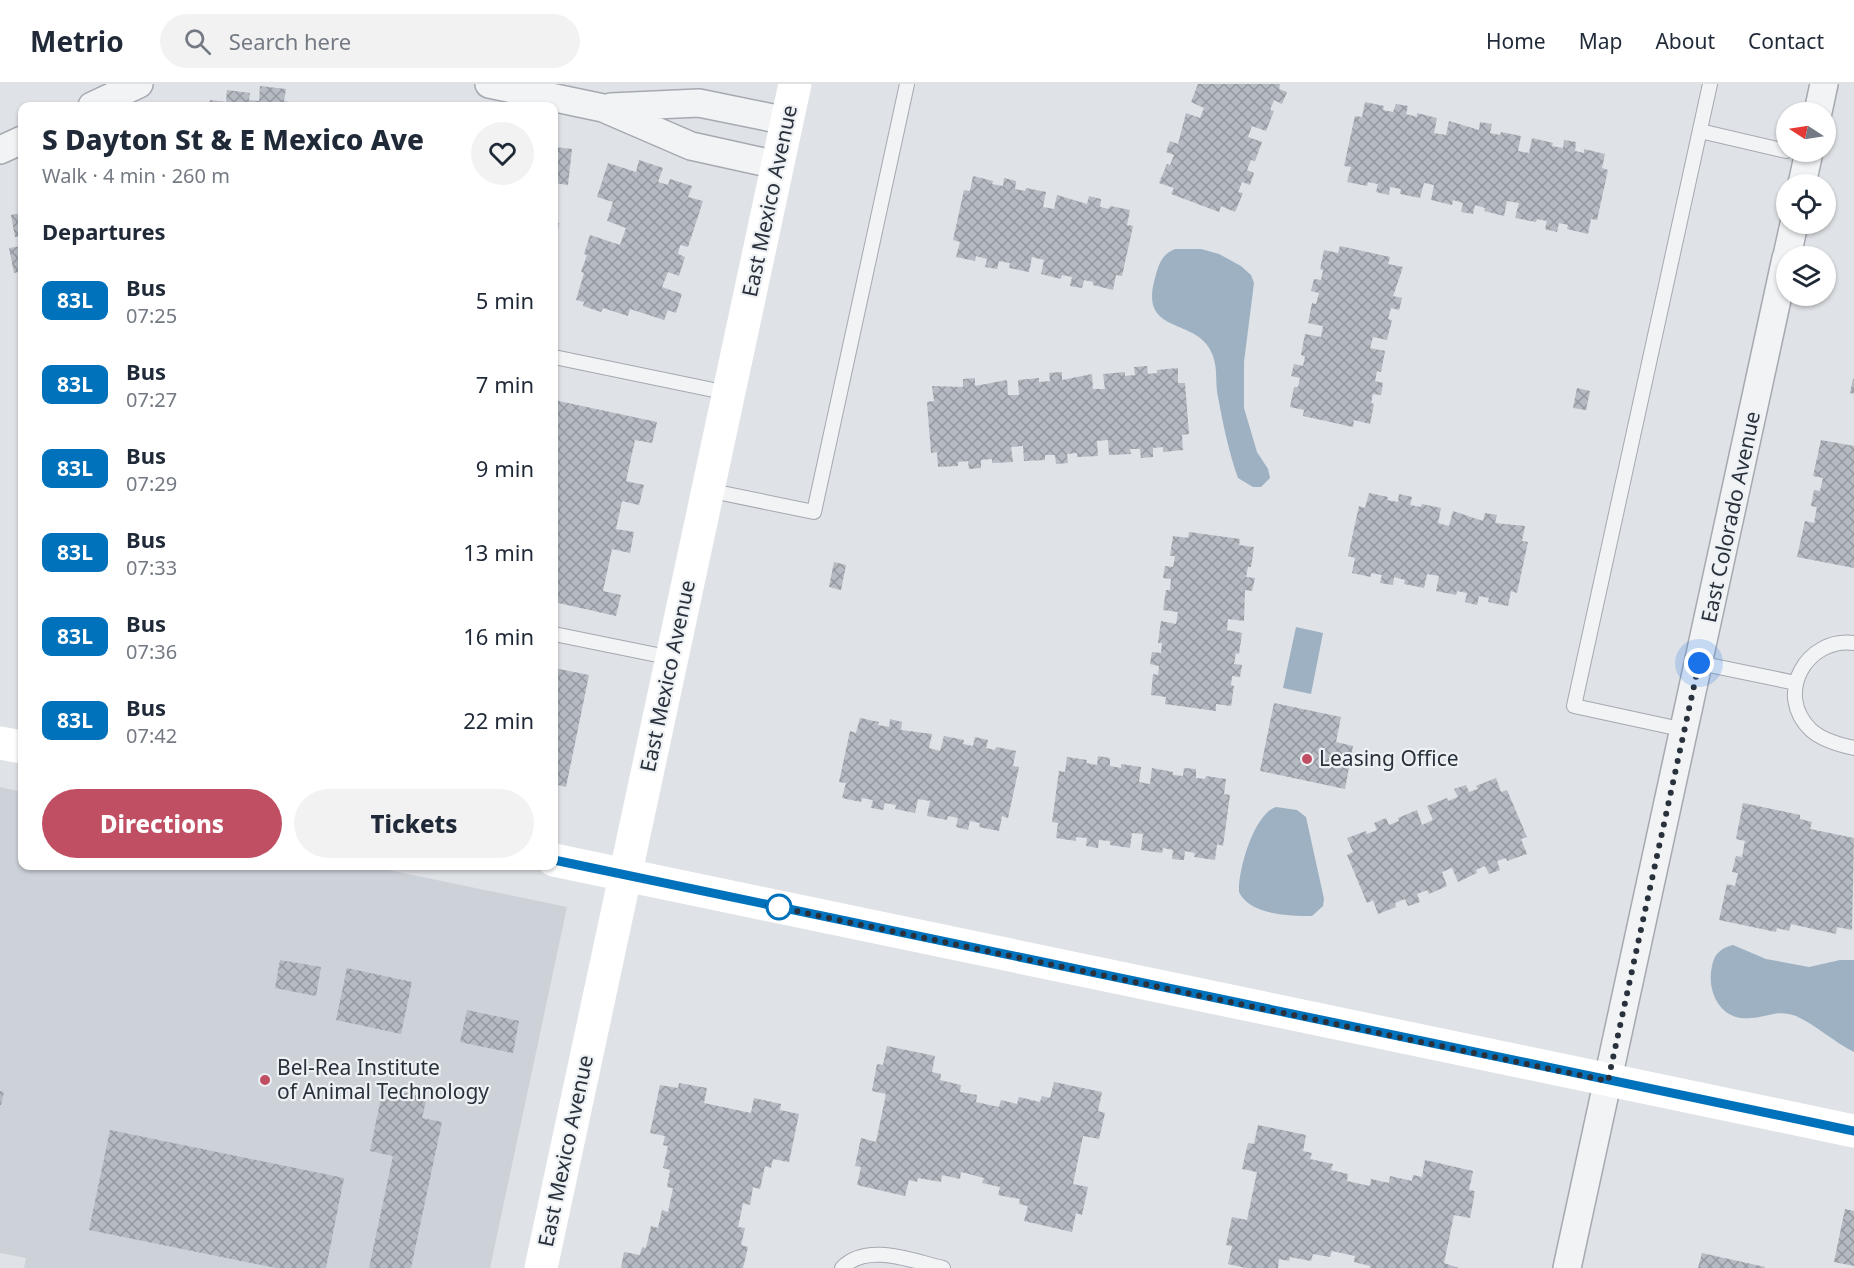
<!DOCTYPE html>
<html lang="en">
<head>
<meta charset="utf-8">
<style>
	body { margin:0; font-family:"Noto Sans",sans-serif; background:#f2f2f3; color:#1f2937; height:100vh; display:flex; flex-direction:column; font-size:22px; white-space:nowrap }
	* { box-sizing:border-box; margin:0 }
	p { font-size:20px; color:#747a83 }
	.icon { flex:none; width:33px; height:33px; fill:none; stroke:currentColor; stroke-width:2; stroke-linecap:round; stroke-linejoin:round }
	.map { position:relative; flex:1; overflow:hidden }
	.panel { position:absolute; left:18px; top:18px; width:540px; height:768px; display:flex; flex-direction:column; background:#fff; border-radius:12px; box-shadow:0 2px 4px #0004 }
	.panel>* { flex:none }
	.badge { padding:0 12px; border-radius:9px; font-size:21px; line-height:39px }
	.needle { width:39px; rotate:282deg }
	.tools { position:absolute; left:1776px; top:18px; display:grid; gap:12px }
	.tools a { display:grid; place-items:center; width:60px; height:60px; border-radius:50%; background:#fff; box-shadow:0 2px 4px #0004; font-size:30px }
	.you { position:absolute; width:30px; height:30px; margin:-15px; border:4px solid #fff; border-radius:50%; background:#1a73e8; box-shadow:0 0 0 9px #1a73e833 }
	.map>.badge { position:absolute; translate:-50% -50%; box-shadow:0 0 0 3px #fff }
	h2 { padding:0 24px; font-size:22px; line-height:54px }
	.round { display:grid; place-items:center; flex:none; width:63px; height:63px; border-radius:32px; background:#f2f2f3 }
	.head { display:flex; align-items:center; justify-content:space-between; height:102px; padding:0 24px }
	h1 { font-size:28px; font-weight:800; line-height:45px }
	.button { display:flex; gap:12px; margin-top:auto; padding:12px 24px }
	.button a { flex:1; height:69px; border-radius:36px; background:#c04f64; color:#fff; font-size:24px; font-weight:800; line-height:69px; text-align:center }
	.button a+a { background:#f2f2f3; color:#1f2937 }
	ul { padding:0; list-style:none }
	li { display:flex; align-items:center; gap:18px; height:84px; padding:0 24px }
	li div { flex:1 }
	li b { display:block; font-size:22px }
	li em { font-style:normal }
	li .badge { min-width:66px; font-weight:700; text-align:center }
	header { display:flex; align-items:center; gap:36px; box-sizing:border-box; height:84px; padding:0 30px; background:#fff; border-bottom:2px solid #e0e1e3 }
	header strong { font-size:28px }
	nav { display:flex; gap:33px; margin-inline-start:auto; font-size:21px }
	.search { width:420px; height:54px; background:#f2f2f3; display:flex; align-items:center; gap:15px; box-sizing:border-box; padding:0 21px; border-radius:33px; color:#747a83; font-size:22px }
	.map>svg:first-child { display:block }
	.built { fill:#cdd1d8 }
	.water { fill:#9db1c3 }
	.building { fill:url(#building-cross-hatch) }
	.lines { fill:none; stroke-linecap:round; stroke-linejoin:round }
	.lane-casing { stroke:#a5a9b0; stroke-width:16 }
	.street-casing { stroke:#a5a9b0; stroke-width:30 }
	.lane { stroke:#f1f3f5; stroke-width:14 }
	.street { stroke:#f1f3f5; stroke-width:27 }
	.secondary { stroke:#fff; stroke-width:33 }
	.line-casing { stroke:#fff; stroke-width:14 }
	.line { stroke:#0072bc; stroke-width:9 }
	.walk { stroke:#29313c; stroke-width:6; stroke-dasharray:0 10.8 }
	.poi-dot { fill:#c04f64; stroke:#eef1f4; stroke-width:2 }
	.stop-dot { fill:#fff; stroke:#0072bc; stroke-width:3 }
	.labels { text-anchor:middle; stroke-width:4.5; stroke-linejoin:round; paint-order:stroke }
	.street-label { font-size:21px; fill:#29313c; stroke:#eef1f4 }
	.poi-label { font-size:21px; fill:#29313c; stroke:#eef1f4; text-anchor:start }
</style>
</head>
<body>
<header>
<strong>Metrio</strong>
<div class="search"><svg class="icon" aria-label="search" viewBox="0 0 24 24"><circle cx="10" cy="10" r="6"/><path d="M15 15l6 6"/></svg>Search here</div>
<nav><a>Home</a><a>Map</a><a>About</a><a>Contact</a></nav>
</header>
<div class="map">
<svg width="1854" height="1184" viewBox="0 0 1854 1184">
	<defs>
		<pattern id="building-cross-hatch" width="8" height="8" patternUnits="userSpaceOnUse" patternTransform="scale(1.5)"><rect width="8" height="8" fill="#b6bbc3"/><path d="M0 0l8 8M0 8l8-8" fill="none" stroke="#9499a0"/></pattern>
	</defs>
	<rect width="100%" height="100%" fill="#dfe2e6"/>
	<path class="built" d="M 0,703 L 22,708 L 22,782 L 369,782 L 567,823 L 490,1184 L 24,1184 L 26,1174 L 0,1169 Z"/>
	<path class="water" d="M 1175,165 L 1201,165 L 1219,170 L 1241,182 L 1251,191 L 1254,199 L 1244,278 L 1244,324 L 1257,368 L 1268,385 L 1270,394 L 1261,403 L 1253,403 L 1238,394 C 1229,369 1223,340 1218,313 C 1215,300 1218,286 1213,272 C 1199,231 1138,254 1155,194 C 1159,180 1161,171 1175,165 Z
		M 1296,543 L 1323,549 L 1311,610 L 1283,604 Z
		M 1276,723 L 1297,726 L 1306,733 L 1324,815 L 1323,822 L 1312,832 C 1289,832 1250,831 1239,808 C 1238,786 1254,730 1276,723 Z
		M 1733,861 L 1766,875 L 1809,883 L 1840,876 L 1854,876 L 1854,968 C 1834,958 1816,941 1796,932 C 1778,925 1769,933 1751,934 C 1721,938 1706,908 1712,882 C 1714,870 1721,864 1733,861 Z"/>
	<path class="building" d="M 1198,0 L 1280,0 L 1279,5 L 1287,8 L 1282,20 L 1274,16 L 1270,26 L 1274,27 L 1266,47 L 1252,42 L 1248,53 L 1262,58 L 1255,77 L 1251,76 L 1247,86 L 1254,89 L 1250,101 L 1242,98 L 1238,108 L 1243,109 L 1235,128 L 1221,122 L 1219,128 L 1171,110 L 1174,104 L 1159,99 L 1167,80 L 1170,81 L 1174,71 L 1166,68 L 1170,57 L 1178,60 L 1186,29 L 1200,34 L 1204,24 L 1191,18 Z
		M 260,2 L 286,5 L 284,17 L 315,22 L 209,22 L 210,16 L 226,18 L 227,6 L 250,9 L 249,16 L 259,17 Z
		M 1365,18 L 1384,22 L 1383,26 L 1393,28 L 1396,20 L 1408,22 L 1406,30 L 1417,33 L 1417,29 L 1437,34 L 1434,49 L 1446,51 L 1449,37 L 1479,46 L 1480,38 L 1492,40 L 1490,49 L 1500,51 L 1501,48 L 1521,52 L 1518,67 L 1529,69 L 1532,54 L 1553,59 L 1552,62 L 1563,64 L 1564,56 L 1576,58 L 1575,67 L 1584,69 L 1584,65 L 1605,70 L 1602,84 L 1608,86 L 1597,136 L 1591,135 L 1588,150 L 1567,145 L 1568,141 L 1559,139 L 1557,148 L 1545,145 L 1547,137 L 1537,135 L 1536,138 L 1515,134 L 1519,119 L 1507,117 L 1504,132 L 1484,127 L 1485,124 L 1475,121 L 1473,130 L 1461,128 L 1463,119 L 1453,116 L 1452,121 L 1431,116 L 1434,101 L 1424,99 L 1420,114 L 1400,110 L 1401,105 L 1390,103 L 1389,111 L 1376,108 L 1378,100 L 1368,98 L 1367,102 L 1347,98 L 1351,83 L 1344,82 L 1355,32 L 1362,33 Z
		M 554,63 L 572,65 L 568,101 L 554,99 Z
		M 639,76 L 663,84 L 658,98 L 668,101 L 670,95 L 692,102 L 688,113 L 703,117 L 688,163 L 680,161 L 678,170 L 685,173 L 679,192 L 668,188 L 662,203 L 682,210 L 676,229 L 668,226 L 664,236 L 630,225 L 628,232 L 603,224 L 601,228 L 583,222 L 584,218 L 576,216 L 584,189 L 581,188 L 587,171 L 584,170 L 590,151 L 620,161 L 626,144 L 607,137 L 613,118 L 597,113 L 608,79 L 636,88 Z
		M 973,92 L 993,97 L 992,100 L 1003,102 L 1004,94 L 1016,97 L 1015,105 L 1025,107 L 1026,104 L 1046,108 L 1043,123 L 1054,125 L 1057,111 L 1087,120 L 1089,112 L 1101,115 L 1100,123 L 1109,125 L 1110,122 L 1130,126 L 1127,141 L 1133,142 L 1122,192 L 1116,191 L 1113,206 L 1093,201 L 1093,198 L 1084,196 L 1082,204 L 1070,202 L 1072,193 L 1062,191 L 1061,195 L 1041,190 L 1044,176 L 1032,173 L 1029,188 L 1009,184 L 1010,179 L 999,177 L 997,185 L 985,183 L 987,175 L 976,172 L 975,177 L 956,173 L 960,158 L 953,156 L 964,106 L 970,107 Z
		M 22,129 L 22,152 L 15,153 L 11,131 Z
		M 554,138 L 559,139 L 556,158 L 554,158 Z
		M 22,162 L 22,187 L 14,189 L 9,164 Z
		M 1340,162 L 1390,173 L 1388,180 L 1403,183 L 1393,212 L 1402,214 L 1399,226 L 1391,224 L 1388,235 L 1392,236 L 1387,256 L 1373,253 L 1370,264 L 1385,267 L 1381,288 L 1377,287 L 1375,297 L 1383,299 L 1381,311 L 1373,310 L 1371,319 L 1374,320 L 1370,340 L 1354,336 L 1353,343 L 1303,332 L 1304,326 L 1290,323 L 1294,303 L 1298,303 L 1300,294 L 1291,292 L 1294,280 L 1303,282 L 1305,272 L 1301,271 L 1305,250 L 1321,253 L 1323,242 L 1308,239 L 1312,219 L 1316,220 L 1319,209 L 1311,207 L 1314,195 L 1321,196 L 1323,186 L 1320,185 L 1324,166 L 1338,169 Z
		M 1147,282 L 1148,290 L 1157,289 L 1157,286 L 1178,284 L 1178,299 L 1185,299 L 1189,350 L 1182,351 L 1183,366 L 1163,368 L 1163,363 L 1153,364 L 1153,373 L 1141,374 L 1140,365 L 1130,365 L 1131,370 L 1109,371 L 1108,356 L 1097,357 L 1098,372 L 1077,373 L 1077,369 L 1067,370 L 1068,379 L 1056,380 L 1055,371 L 1045,371 L 1045,376 L 1024,377 L 1023,362 L 1011,363 L 1013,378 L 992,379 L 992,375 L 981,376 L 981,384 L 969,385 L 968,377 L 958,378 L 958,382 L 938,383 L 937,368 L 931,369 L 927,318 L 934,317 L 932,302 L 963,303 L 963,295 L 975,294 L 975,302 L 1007,296 L 1008,311 L 1019,311 L 1018,296 L 1039,294 L 1039,298 L 1050,297 L 1049,289 L 1062,288 L 1062,296 L 1092,290 L 1093,305 L 1105,305 L 1103,290 L 1125,288 L 1125,292 L 1135,291 L 1134,283 Z
		M 1853,295 L 1854,295 L 1854,310 L 1850,309 Z
		M 1577,304 L 1590,307 L 1586,326 L 1573,324 Z
		M 554,316 L 657,338 L 652,359 L 635,356 L 626,397 L 644,401 L 639,421 L 622,417 L 616,445 L 634,448 L 630,469 L 612,465 L 603,507 L 621,511 L 616,532 L 554,518 Z
		M 1821,356 L 1854,362 L 1854,484 L 1797,473 L 1805,437 L 1814,439 L 1817,423 L 1811,422 L 1814,406 L 1820,407 L 1823,394 L 1813,392 Z
		M 1369,409 L 1388,413 L 1387,416 L 1398,418 L 1399,410 L 1412,413 L 1410,421 L 1421,423 L 1422,420 L 1441,424 L 1438,439 L 1449,442 L 1453,427 L 1483,437 L 1485,429 L 1497,431 L 1495,439 L 1525,442 L 1522,457 L 1528,458 L 1517,509 L 1511,507 L 1508,522 L 1488,518 L 1489,514 L 1479,512 L 1477,521 L 1465,518 L 1467,509 L 1457,507 L 1456,511 L 1436,507 L 1439,492 L 1427,490 L 1424,504 L 1404,500 L 1405,496 L 1394,493 L 1393,501 L 1380,499 L 1382,491 L 1371,489 L 1371,493 L 1352,489 L 1355,474 L 1348,472 L 1359,422 L 1365,424 Z
		M 1189,448 L 1240,455 L 1239,461 L 1254,463 L 1251,483 L 1248,483 L 1246,493 L 1255,494 L 1252,507 L 1245,506 L 1244,537 L 1228,535 L 1227,546 L 1242,549 L 1239,570 L 1236,569 L 1234,580 L 1242,581 L 1240,593 L 1232,592 L 1231,601 L 1234,602 L 1231,622 L 1216,620 L 1216,627 L 1165,620 L 1166,613 L 1151,611 L 1153,590 L 1158,591 L 1159,582 L 1150,580 L 1152,568 L 1161,569 L 1162,559 L 1158,559 L 1161,537 L 1176,540 L 1178,528 L 1163,526 L 1166,506 L 1170,506 L 1171,495 L 1163,494 L 1165,482 L 1173,483 L 1175,472 L 1170,472 L 1173,452 L 1188,454 Z
		M 834,478 L 846,481 L 841,506 L 829,503 Z
		M 554,584 L 589,591 L 566,703 L 554,700 Z
		M 1274,619 L 1341,633 L 1336,658 L 1353,662 L 1345,705 L 1260,687 Z
		M 860,634 L 879,638 L 878,641 L 889,643 L 890,635 L 902,638 L 901,646 L 932,650 L 929,664 L 940,667 L 944,652 L 964,656 L 963,660 L 973,662 L 975,653 L 988,656 L 986,664 L 995,666 L 996,663 L 1016,667 L 1013,682 L 1019,683 L 1008,734 L 1002,732 L 999,747 L 979,743 L 980,739 L 970,737 L 968,746 L 956,743 L 958,734 L 948,732 L 947,736 L 927,732 L 930,717 L 918,715 L 915,729 L 895,725 L 896,721 L 885,719 L 883,726 L 871,724 L 873,716 L 862,714 L 861,718 L 842,714 L 846,699 L 839,698 L 850,647 L 856,649 Z
		M 1098,672 L 1110,674 L 1110,682 L 1121,684 L 1121,680 L 1141,683 L 1139,698 L 1150,700 L 1152,684 L 1173,688 L 1173,691 L 1183,692 L 1184,684 L 1196,685 L 1196,694 L 1205,695 L 1206,692 L 1226,695 L 1224,710 L 1230,711 L 1223,762 L 1217,760 L 1215,776 L 1194,773 L 1195,769 L 1185,767 L 1184,776 L 1172,775 L 1173,766 L 1163,764 L 1162,769 L 1141,766 L 1143,750 L 1132,749 L 1130,764 L 1110,761 L 1110,757 L 1099,756 L 1098,764 L 1086,762 L 1087,754 L 1076,753 L 1076,757 L 1056,754 L 1058,739 L 1052,738 L 1059,687 L 1065,688 L 1067,673 L 1087,676 L 1086,679 L 1097,681 Z
		M 1496,694 L 1501,708 L 1507,706 L 1527,753 L 1521,755 L 1527,770 L 1507,777 L 1506,774 L 1497,777 L 1500,786 L 1489,790 L 1485,782 L 1476,786 L 1477,789 L 1458,798 L 1452,784 L 1442,788 L 1447,802 L 1429,810 L 1427,806 L 1417,810 L 1420,818 L 1408,822 L 1405,815 L 1395,819 L 1396,823 L 1378,830 L 1373,816 L 1367,819 L 1347,771 L 1353,768 L 1347,754 L 1366,747 L 1367,750 L 1377,746 L 1374,739 L 1386,734 L 1389,741 L 1399,737 L 1398,734 L 1417,726 L 1422,741 L 1433,736 L 1427,722 L 1447,714 L 1448,717 L 1458,713 L 1454,705 L 1466,701 L 1469,708 L 1478,705 L 1476,702 Z
		M 1743,719 L 1800,731 L 1800,735 L 1812,738 L 1810,745 L 1854,754 L 1852,846 L 1837,843 L 1836,850 L 1791,840 L 1789,847 L 1777,844 L 1776,848 L 1719,836 L 1727,800 L 1735,802 L 1738,789 L 1732,788 L 1736,772 L 1742,773 L 1745,757 L 1736,755 Z
		M 280,876 L 321,883 L 316,912 L 275,904 Z
		M 347,884 L 412,898 L 401,950 L 336,936 Z
		M 467,926 L 519,937 L 513,969 L 460,958 Z
		M 887,962 L 935,972 L 932,988 L 941,990 L 940,996 L 961,1001 L 960,1008 L 977,1011 L 976,1018 L 999,1023 L 1001,1016 L 1017,1020 L 1019,1013 L 1040,1018 L 1042,1012 L 1050,1014 L 1054,998 L 1102,1008 L 1098,1027 L 1105,1029 L 1099,1055 L 1083,1052 L 1073,1100 L 1088,1103 L 1082,1131 L 1076,1129 L 1072,1148 L 1024,1137 L 1028,1122 L 1019,1120 L 1020,1115 L 998,1111 L 1000,1103 L 982,1099 L 984,1094 L 961,1088 L 960,1095 L 942,1091 L 941,1098 L 918,1094 L 917,1098 L 909,1096 L 905,1112 L 857,1101 L 861,1083 L 855,1082 L 861,1054 L 876,1058 L 886,1010 L 872,1007 L 877,980 L 883,981 Z
		M 679,999 L 707,1004 L 704,1019 L 751,1029 L 754,1014 L 781,1020 L 780,1026 L 799,1030 L 789,1078 L 773,1075 L 771,1084 L 765,1082 L 760,1105 L 753,1103 L 750,1121 L 743,1119 L 738,1143 L 745,1144 L 741,1161 L 748,1163 L 743,1184 L 621,1184 L 624,1168 L 640,1171 L 642,1163 L 646,1164 L 651,1142 L 658,1144 L 662,1126 L 668,1128 L 673,1104 L 667,1103 L 670,1086 L 663,1084 L 668,1062 L 663,1061 L 665,1052 L 650,1049 L 660,1001 L 678,1004 Z
		M 383,1004 L 427,1013 L 422,1034 L 442,1038 L 411,1184 L 369,1184 L 393,1072 L 370,1067 Z
		M 0,1007 L 4,1008 L 1,1021 L 0,1021 Z
		M 1258,1041 L 1306,1051 L 1303,1067 L 1312,1069 L 1310,1075 L 1333,1080 L 1331,1086 L 1348,1090 L 1347,1097 L 1370,1102 L 1371,1095 L 1389,1099 L 1390,1092 L 1412,1097 L 1413,1091 L 1422,1093 L 1425,1076 L 1473,1087 L 1469,1106 L 1475,1107 L 1470,1134 L 1454,1131 L 1444,1179 L 1459,1184 L 1370,1184 L 1370,1182 L 1354,1178 L 1355,1172 L 1332,1167 L 1330,1173 L 1313,1170 L 1311,1177 L 1290,1173 L 1289,1177 L 1279,1175 L 1278,1184 L 1246,1184 L 1228,1180 L 1232,1162 L 1226,1161 L 1232,1133 L 1247,1136 L 1257,1088 L 1242,1085 L 1248,1059 L 1254,1060 Z
		M 110,1046 L 344,1094 L 326,1184 L 276,1184 L 89,1146 Z
		M 1845,1125 L 1854,1127 L 1854,1182 L 1834,1178 Z
		M 1702,1169 L 1765,1183 L 1765,1184 L 1698,1184 Z"/>
	<g class="lines">
		<defs>
			<path id="lane" d="M 1700,47 L 1786,67
				M 554,273 L 728,309
				M 707,406 L 814,428 L 907,0
				M 554,550 L 672,574
				M 1854,559 C 1806,553 1774,611 1811,646 C 1822,656 1840,661 1854,664
				M 1699,579 L 1796,599
				M 1685,646 L 1574,622 L 1710,0
				M 842,1184 C 867,1158 912,1177 943,1184"/>
			<path id="street" d="M 489,0 L 603,24 L 691,62 L 777,81
				M 92,22 L 139,0
				M 611,23 L 699,19 L 787,37
				M 1818,28 L 1824,0
				M 0,66 L 22,56
				M 1802,100 L 1809,68
				M 1787,172 L 1794,140
				M 1567,1184 L 1786,174"/>
		</defs>
		<use href="#lane" class="lane-casing"/>
		<use href="#street" class="street-casing"/>
		<use href="#lane" class="lane"/>
		<use href="#street" class="street"/>
		<path class="secondary" d="M 0,659 L 22,663
			M 554,776 L 1854,1047
			M 541,1184 L 795,0"/>
	</g>
	<g class="lines">
		<defs>
			<path id="line" d="M 554,776 L 1854,1047"/>
		</defs>
		<use href="#line" class="line-casing"/>
		<use href="#line" class="line"/>
		<path class="walk" d="M 779,823 L 767,821 L 1608,997 L 1699,579"/>
	</g>
	<g class="poi-dot">
		<circle cx="1307" cy="675" r="6"/>
		<circle cx="265" cy="996" r="6"/>
	</g>
	<circle class="stop-dot" cx="779" cy="823" r="12"/>
	<g class="labels">
		<g class="street-label">
			<text transform="translate(770 117) rotate(-78)" y="7">East Mexico Avenue</text>
			<text transform="translate(1731 433) rotate(-78)" y="7">East Colorado Avenue</text>
			<text transform="translate(668 592) rotate(-78)" y="7">East Mexico Avenue</text>
			<text transform="translate(566 1067) rotate(-78)" y="7">East Mexico Avenue</text>
		</g>
		<g class="poi-label">
			<text x="1319" y="682">Leasing Office</text>
			<text x="277" y="991">Bel-Rea Institute<tspan x="277" dy="24">of Animal Technology</tspan></text>
		</g>
	</g>
</svg>
<div class="tools">
<a><svg class="needle" viewBox="-14 -14 28 28"><path d="M0-13l5 13h-10z" fill="#e53935"/><path d="M0 13l5-13h-10z" fill="#747a83"/></svg></a>
<a><svg class="icon" aria-label="locate" viewBox="0 0 24 24"><circle cx="12" cy="12" r="6"/><path d="M12 2v4M12 18v4M2 12h4M18 12h4"/></svg></a>
<a><svg class="icon" aria-label="layers" viewBox="0 0 24 24"><path d="M12 4l9 5-9 5-9-5zM3 14l9 5 9-5"/></svg></a>
</div>
<div class="you" style="left:1699px;top:579px"></div>
<section class="panel">
<div class="head"><div><h1>S Dayton St &amp; E Mexico Ave</h1><p>Walk · 4 min · 260 m</p></div><a class="round"><svg class="icon" aria-label="heart" viewBox="0 0 24 24"><path d="M12 20l-8-8c-3-5 5-10 8-4 3-6 11-1 8 4z"/></svg></a></div>
<h2>Departures</h2>
<ul>
<li><span class="badge" style="background:#0072bc;color:#fff">83L</span><div><b>Bus</b><p>07:25</p></div><em>5 min</em></li>
<li><span class="badge" style="background:#0072bc;color:#fff">83L</span><div><b>Bus</b><p>07:27</p></div><em>7 min</em></li>
<li><span class="badge" style="background:#0072bc;color:#fff">83L</span><div><b>Bus</b><p>07:29</p></div><em>9 min</em></li>
<li><span class="badge" style="background:#0072bc;color:#fff">83L</span><div><b>Bus</b><p>07:33</p></div><em>13 min</em></li>
<li><span class="badge" style="background:#0072bc;color:#fff">83L</span><div><b>Bus</b><p>07:36</p></div><em>16 min</em></li>
<li><span class="badge" style="background:#0072bc;color:#fff">83L</span><div><b>Bus</b><p>07:42</p></div><em>22 min</em></li>
</ul>
<div class="button"><a>Directions</a><a>Tickets</a></div>
</section>
</div>
</body>
</html>
